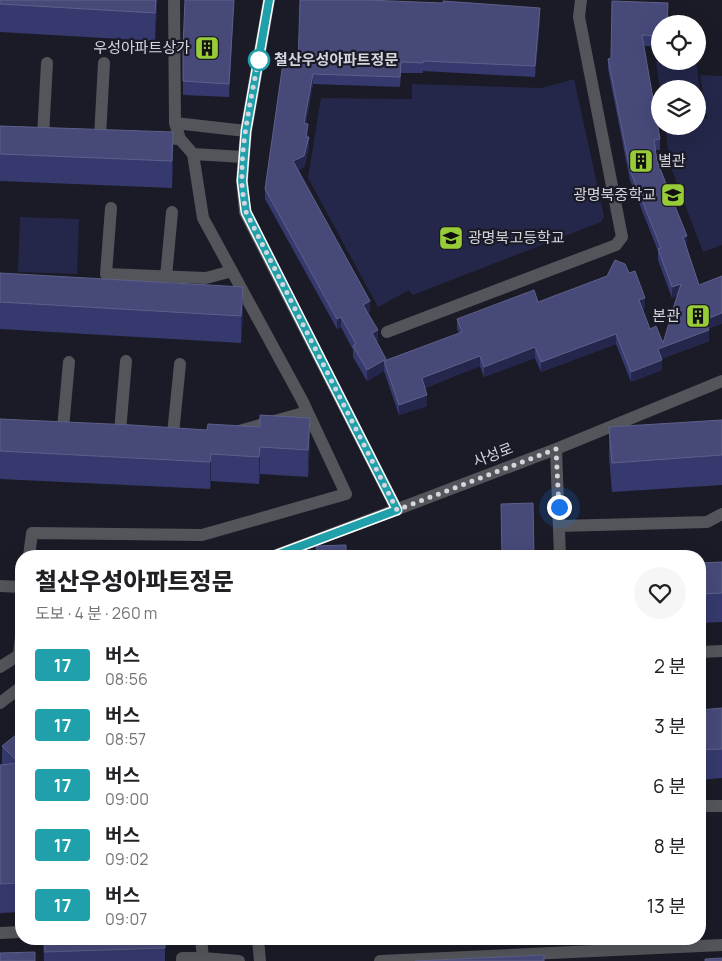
<!DOCTYPE html>
<html lang="ko">
<head>
<meta charset="utf-8">
<style>
	body { margin:0; font-family:Manrope,"Noto Sans KR",sans-serif; background:#f6f6f6; color:#202124; height:100vh; display:flex; flex-direction:column; font-size:19px; white-space:nowrap }
	* { box-sizing:border-box; margin:0 }
	p { font-size:16px; color:#757577 }
	.icon { flex:none; width:28px; height:28px; fill:none; stroke:currentColor; stroke-width:2; stroke-linecap:round; stroke-linejoin:round }
	.map { position:relative; flex:1; overflow:hidden }
	.sheet { position:absolute; left:15px; top:550px; width:691px; height:395px; display:flex; flex-direction:column; background:#fff; border-radius:20px; box-shadow:0 5px 20px #0002 }
	.sheet>* { flex:none }
	.badge { padding:0 10px; border-radius:4px; font-size:18px; line-height:32px }
	.controls { position:absolute; left:651px; top:15px; display:grid; gap:10px }
	.controls a { display:grid; place-items:center; width:55px; height:55px; border-radius:50%; background:#fff; box-shadow:0 5px 20px #0002; font-size:25px }
	.you { position:absolute; width:25px; height:25px; margin:-12px; border:4px solid #fff; border-radius:50%; background:#1a73e8; box-shadow:0 0 0 8px #1a73e833 }
	.map>.badge { position:absolute; translate:-50% -50%; box-shadow:0 0 0 2px #fff }
	.round { display:grid; place-items:center; flex:none; width:52px; height:52px; border-radius:26px; background:#f6f6f6 }
	.head { display:flex; align-items:center; justify-content:space-between; height:85px; padding:0 20px }
	h1 { font-size:24px; font-weight:800; line-height:38px }
	ul { padding:0; list-style:none }
	li { display:flex; align-items:center; gap:15px; height:60px; padding:0 20px }
	li div { flex:1 }
	li b { display:block; font-size:19px }
	li em { font-style:normal }
	li .badge { min-width:55px; font-weight:700; text-align:center }
	.map>svg:first-child { display:block }
	.green { fill:#242749 }
	.lines { fill:none; stroke-linecap:round; stroke-linejoin:round }
	.minor { stroke:#54555a; stroke-width:12 }
	.wall { fill:#36396d }
	.shaded-wall { fill:#24264c }
	.building { fill:#474a79; stroke:#5d6089 }
	.line-casing { stroke:#fff; stroke-width:11 }
	.line { stroke:#20a0aa; stroke-width:8 }
	.walk { stroke:#d4d6dd; stroke-width:5; stroke-dasharray:0 9 }
	.stop-dot { fill:#fff; stroke:#20a0aa; stroke-width:2.5 }
	.labels { text-anchor:middle; stroke-width:4.5; stroke-linejoin:round; paint-order:stroke }
	.poi-label { font-size:15px; fill:#d4d6dd; stroke:#1a1b26; text-anchor:end }
	.stop-label { font-size:15px; font-weight:bold; fill:#d4d6dd; stroke:#1a1b26; text-anchor:start }
	.street-label { font-size:15px; fill:#d4d6dd; stroke:#1a1b26 }
</style>
</head>
<body>
<div class="map">
<svg width="722" height="961" viewBox="0 0 722 961">
	<rect width="100%" height="100%" fill="#1a1b26"/>
	<path class="green" d="M 696,61 L 704,117 L 698,118 L 698,89 L 660,89 L 656,62 Z
		M 700,75 L 722,76 L 722,245 L 703,252 L 670,165 L 665,126 L 698,126 L 698,120 L 707,118 Z
		M 574,79 L 604,216 L 601,222 L 413,295 L 409,290 L 378,307 L 308,178 L 321,98 L 412,99 L 412,84 L 542,88 Z
		M 20,217 L 79,219 L 77,274 L 18,272 Z"/>
	<g class="lines">
		<path class="minor" d="M 174,0 L 175,123
			M 269,0 L 246,131 L 242,181 L 245,212 L 397,510
			M 43,136 L 47,63
			M 100,137 L 104,63
			M 158,138 L 180,139
			M 193,154 L 180,139 L 175,123 L 246,131
			M 111,208 L 106,274 L 206,278 L 232,271
			M 166,277 L 172,212
			M 387,332 L 616,245 L 622,237 L 579,17 L 581,0
			M 63,428 L 69,362
			M 239,431 L 307,412
			M 120,432 L 126,361
			M 173,434 L 180,364
			M 556,449 L 560,556
			M 560,526 L 707,522 L 722,514
			M 29,556 L 32,533 L 202,535 L 346,494 L 302,400 L 203,218 L 193,154 L 243,157
			M 274,556 L 556,449 L 722,381
			M 0,586 L 21,587
			M 700,652 L 722,651
			M 0,667 L 19,655 L 21,635
			M 0,703 L 21,687
			M 700,806 L 722,806
			M 0,933 L 21,932
			M 201,939 L 203,958
			M 258,939 L 260,961
			M 182,961 L 182,958 L 203,958 L 239,961
			M 380,961 L 722,945"/>
	</g>
	<path class="wall" d="M 0,0 L 157,0 L 155,41 L 0,32 Z
		M 234,0 L 229,97 L 183,95 L 183,46 Z
		M 612,1 L 660,24 L 660,46 L 644,46 L 660,139 L 660,150 L 655,150 L 657,161 L 687,247 L 708,329 L 709,341 L 661,359 L 662,370 L 631,382 L 616,344 L 541,372 L 535,358 L 484,377 L 480,366 L 425,388 L 427,406 L 399,415 L 384,371 L 367,381 L 353,357 L 353,350 L 341,327 L 337,329 L 265,199 L 265,189 L 298,66 L 540,19 L 535,77 L 423,71 L 423,73 L 401,73 L 400,87 L 313,84 L 306,123 L 309,148 L 304,167 L 298,170 L 370,311 L 368,313 L 378,341 L 377,342 L 386,360 L 459,334 L 457,329 L 457,319 L 538,302 L 629,273 L 645,308 L 642,310 L 650,329 L 663,343 L 673,319 L 673,309 L 677,296 L 672,298 L 658,260 L 658,251 L 630,180 L 608,69 L 608,59 L 611,58 Z
		M 0,126 L 173,159 L 172,188 L 0,181 Z
		M 0,273 L 243,314 L 241,343 L 0,329 Z
		M 0,419 L 310,446 L 308,477 L 260,474 L 259,484 L 211,481 L 210,489 L 0,479 Z
		M 722,420 L 722,485 L 612,492 L 609,457 L 609,427 Z
		M 501,504 L 534,556 L 502,556 Z
		M 722,562 L 722,622 L 700,623 L 700,563 Z
		M 722,708 L 722,778 L 700,780 L 700,710 Z
		M 21,731 L 21,801 L 18,804 L 21,830 L 21,912 L 0,913 L 0,765 L 2,764 L 2,746 Z
		M 43,939 L 165,939 L 165,961 L 44,961 Z"/>
	<path class="shaded-wall" d="M 156,0 L 157,0 L 157,13 L 155,41 Z
		M 234,0 L 229,97 L 229,84 Z
		M 540,8 L 540,19 L 535,77 L 535,66 Z
		M 313,74 L 313,84 L 304,133 L 304,123 Z
		M 308,124 L 306,146 L 309,137 L 309,148 L 304,167 L 293,172 L 293,161 L 306,137 Z
		M 173,132 L 173,159 L 172,188 L 172,161 Z
		M 687,236 L 687,247 L 683,237 Z
		M 681,284 L 681,295 L 672,298 L 672,287 Z
		M 243,287 L 243,314 L 241,343 L 241,316 Z
		M 645,298 L 645,308 L 639,311 L 639,300 Z
		M 370,301 L 370,311 L 363,315 L 363,305 Z
		M 722,313 L 722,324 L 705,330 L 705,320 Z
		M 341,317 L 341,327 L 337,329 L 337,319 Z
		M 378,330 L 378,341 L 372,344 L 372,333 Z
		M 709,330 L 709,341 L 658,360 L 658,349 Z
		M 616,334 L 616,344 L 541,372 L 541,362 Z
		M 535,347 L 535,358 L 484,377 L 484,367 Z
		M 480,356 L 480,366 L 422,389 L 422,378 Z
		M 662,360 L 662,370 L 631,382 L 631,372 Z
		M 384,361 L 384,371 L 367,381 L 367,370 Z
		M 427,395 L 427,406 L 399,415 L 399,405 Z
		M 310,418 L 310,446 L 308,477 L 308,450 Z
		M 260,447 L 260,474 L 259,484 L 259,457 Z
		M 211,454 L 211,481 L 210,489 L 210,462 Z
		M 21,772 L 21,801 L 16,806 L 16,777 Z"/>
	<path class="building" d="M 0,0 L 156,0 L 155,13 L 0,4 Z
		M 185,0 L 234,0 L 229,84 L 183,81 L 183,46 Z
		M 300,0 L 366,0 L 443,3 L 443,1 L 540,8 L 535,66 L 423,61 L 423,63 L 401,62 L 400,77 L 313,74 L 304,123 L 308,124 L 306,137 L 309,137 L 304,156 L 293,161 L 370,301 L 363,305 L 378,330 L 372,333 L 386,359 L 367,370 L 353,346 L 356,344 L 341,317 L 337,319 L 265,189 L 283,63 L 298,66 Z
		M 612,1 L 668,3 L 667,24 L 660,24 L 660,36 L 642,35 L 660,139 L 654,140 L 657,161 L 687,236 L 683,237 L 699,285 L 722,276 L 722,313 L 705,320 L 709,330 L 658,349 L 662,360 L 631,372 L 616,334 L 541,362 L 535,347 L 484,367 L 480,356 L 422,378 L 427,395 L 399,405 L 384,361 L 462,332 L 457,319 L 534,290 L 538,302 L 607,276 L 615,260 L 625,264 L 629,273 L 635,271 L 645,298 L 639,300 L 650,329 L 656,326 L 663,343 L 670,320 L 676,317 L 673,309 L 681,284 L 672,287 L 658,249 L 661,248 L 630,170 L 608,59 L 611,58 Z
		M 0,126 L 173,132 L 172,161 L 0,154 Z
		M 0,273 L 243,287 L 241,316 L 0,302 Z
		M 260,415 L 310,418 L 308,450 L 260,447 L 259,457 L 211,454 L 210,462 L 0,451 L 0,419 L 132,425 L 207,430 L 208,424 L 260,427 Z
		M 722,420 L 722,455 L 612,463 L 609,427 Z
		M 533,503 L 534,556 L 502,556 L 501,504 Z
		M 346,545 L 346,556 L 317,556 L 316,546 Z
		M 722,562 L 722,593 L 700,594 L 700,563 Z
		M 722,708 L 722,749 L 700,750 L 700,710 Z
		M 21,731 L 21,772 L 16,777 L 21,830 L 21,883 L 0,884 L 0,765 L 19,763 L 2,746 Z
		M 44,939 L 165,939 L 165,948 L 45,952 Z
		M 35,952 L 35,961 L 0,961 L 0,953 Z
		M 544,955 L 544,961 L 415,961 Z
		M 722,958 L 722,961 L 705,961 L 705,959 Z"/>
	<g class="lines">
		<defs>
			<path id="line" d="M 269,0 L 246,131 L 242,181 L 246,212 L 397,510 L 274,556"/>
		</defs>
		<use href="#line" class="line-casing"/>
		<use href="#line" class="line"/>
		<path class="walk" d="M 259,60 L 259,56 C 252,97 241,139 242,181 C 242,191 244,201 246,212 L 397,510 L 556,449 L 559,507"/>
	</g>
	<defs>
		<symbol id="building-square" viewBox="-11 -11 22 22"><rect x="-9" y="-9" width="18" height="18" rx="4" fill="#97cc38" stroke="#1a1b26"/><path d="M-4-6H4V6H1V3H-1V6H-4ZM-2.5-4.3h1.7v1.8h-1.7ZM.8-4.3h1.7v1.8H.8ZM-2.5-1h1.7V.8h-1.7ZM.8-1h1.7V.8H.8Z" fill="#111"/></symbol>
		<symbol id="school-square" viewBox="-11 -11 22 22"><rect x="-9" y="-9" width="18" height="18" rx="4" fill="#97cc38" stroke="#1a1b26"/><path d="M0-5L7-2L0 1L-7-2ZM-4 1L0 2.5L4 1V4Q0 6-4 4Z" fill="#111"/></symbol>
	</defs>
	<g fill-rule="evenodd">
		<use href="#building-square" x="193" y="34" width="28" height="28"/>
		<use href="#building-square" x="627" y="147" width="28" height="28"/>
		<use href="#school-square" x="659" y="181" width="28" height="28"/>
		<use href="#school-square" x="437" y="224" width="28" height="28"/>
		<use href="#building-square" x="684" y="302" width="28" height="28"/>
	</g>
	<circle class="stop-dot" cx="259" cy="60" r="10"/>
	<g class="labels">
		<g class="poi-label">
			<text x="190" y="53">우성아파트상가</text>
			<text x="658" y="166" text-anchor="start">별관</text>
			<text x="656" y="200">광명북중학교</text>
			<text x="468" y="243" text-anchor="start">광명북고등학교</text>
			<text x="680" y="321">본관</text>
		</g>
		<g class="stop-label">
			<text x="274" y="65">철산우성아파트정문</text>
		</g>
		<g class="street-label">
			<text transform="translate(493 455) rotate(-21)" y="5">사성로</text>
		</g>
	</g>
</svg>
<div class="controls">
<a><svg class="icon" aria-label="locate" viewBox="0 0 24 24"><circle cx="12" cy="12" r="6"/><path d="M12 2v4M12 18v4M2 12h4M18 12h4"/></svg></a>
<a><svg class="icon" aria-label="layers" viewBox="0 0 24 24"><path d="M12 4l9 5-9 5-9-5zM3 14l9 5 9-5"/></svg></a>
</div>
<div class="you" style="left:559px;top:507px"></div>
<section class="sheet">
<div class="head"><div><h1>철산우성아파트정문</h1><p>도보 · 4 분 · 260 m</p></div><a class="round"><svg class="icon" aria-label="heart" viewBox="0 0 24 24"><path d="M12 20l-8-8c-3-5 5-10 8-4 3-6 11-1 8 4z"/></svg></a></div>
<ul>
<li><span class="badge" style="background:#20a0aa;color:#fff">17</span><div><b>버스</b><p>08:56</p></div><em>2 분</em></li>
<li><span class="badge" style="background:#20a0aa;color:#fff">17</span><div><b>버스</b><p>08:57</p></div><em>3 분</em></li>
<li><span class="badge" style="background:#20a0aa;color:#fff">17</span><div><b>버스</b><p>09:00</p></div><em>6 분</em></li>
<li><span class="badge" style="background:#20a0aa;color:#fff">17</span><div><b>버스</b><p>09:02</p></div><em>8 분</em></li>
<li><span class="badge" style="background:#20a0aa;color:#fff">17</span><div><b>버스</b><p>09:07</p></div><em>13 분</em></li>
</ul>
</section>
</div>
</body>
</html>
